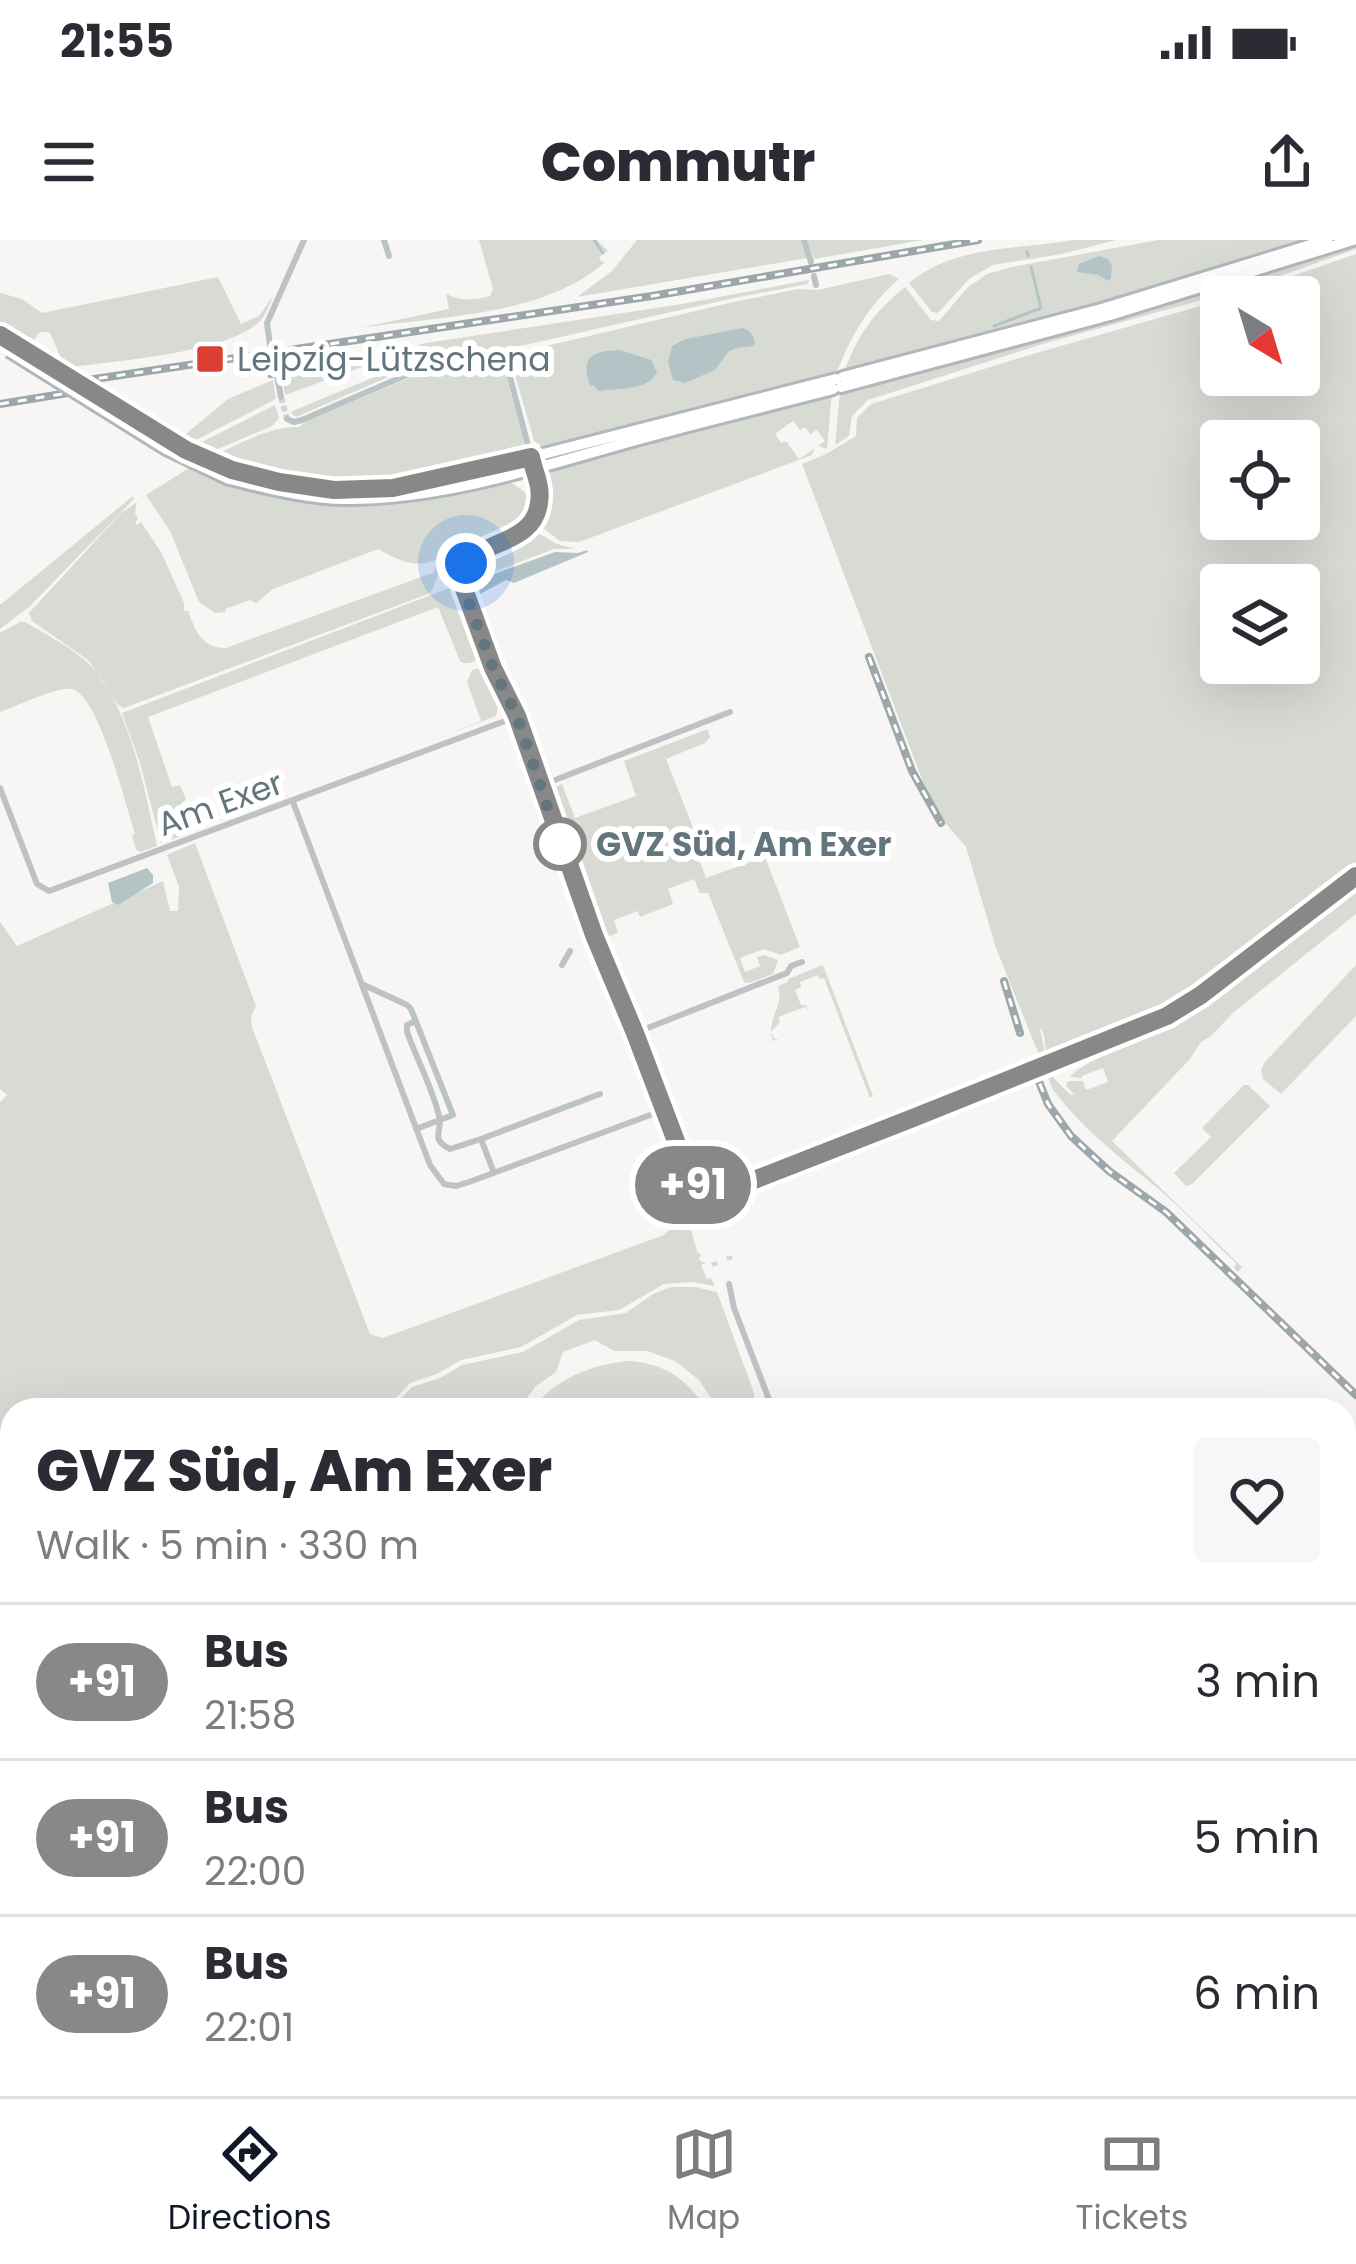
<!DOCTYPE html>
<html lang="en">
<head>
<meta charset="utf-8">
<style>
	body { margin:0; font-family:Poppins,sans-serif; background:#f7f7f7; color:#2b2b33; height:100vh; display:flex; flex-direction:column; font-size:45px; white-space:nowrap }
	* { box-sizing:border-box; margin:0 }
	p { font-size:39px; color:#7c7c81 }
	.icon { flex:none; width:66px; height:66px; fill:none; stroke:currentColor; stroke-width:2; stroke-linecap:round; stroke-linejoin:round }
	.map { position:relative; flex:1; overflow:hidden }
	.side { position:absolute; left:0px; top:1158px; width:1356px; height:699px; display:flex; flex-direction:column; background:#fff; border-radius:36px 36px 0 0; box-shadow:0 12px 48px #0002 }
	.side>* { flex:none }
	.badge { padding:0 24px; border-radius:39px; font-size:42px; line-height:78px }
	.needle { width:78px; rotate:142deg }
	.buttons { position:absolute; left:1200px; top:36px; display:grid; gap:24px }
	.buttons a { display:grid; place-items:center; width:120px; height:120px; border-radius:12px; background:#fff; box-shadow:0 12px 48px #0002; font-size:60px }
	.you { position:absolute; width:60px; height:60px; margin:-30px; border:9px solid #fff; border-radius:50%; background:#1a73e8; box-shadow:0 0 0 18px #1a73e833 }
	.map>.badge { position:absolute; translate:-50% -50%; box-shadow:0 0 0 6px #fff }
	.round { display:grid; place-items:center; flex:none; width:126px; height:126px; border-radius:12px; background:#f7f7f7 }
	.headline { display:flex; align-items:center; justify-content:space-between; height:204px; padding:0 36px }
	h1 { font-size:57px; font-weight:800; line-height:90px }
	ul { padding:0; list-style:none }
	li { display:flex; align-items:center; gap:36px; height:156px; padding:0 36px; border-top:3px solid #e1e1e2 }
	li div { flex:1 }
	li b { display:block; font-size:45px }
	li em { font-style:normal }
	li .badge { min-width:132px; font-weight:700; text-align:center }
	.status { display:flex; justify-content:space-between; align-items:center; height:84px; padding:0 60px; background:#fff; direction:ltr }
	.status svg { height:33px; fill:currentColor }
	header { display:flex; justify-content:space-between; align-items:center; height:156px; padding:0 36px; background:#fff; font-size:54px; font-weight:800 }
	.tabs { display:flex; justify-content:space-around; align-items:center; height:168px; border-top:3px solid #e1e1e2; background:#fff; font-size:33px; color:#7c7c81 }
	.tabs a { display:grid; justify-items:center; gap:6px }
	.tabs .active { color:#111827 }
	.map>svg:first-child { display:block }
	.green { fill:#d7dbd3; fill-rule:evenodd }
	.water { fill:#b4c3c5 }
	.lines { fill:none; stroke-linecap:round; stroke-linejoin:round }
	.stream { stroke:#b4c3c5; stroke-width:3 }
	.minor-tunnel { stroke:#d2d6d6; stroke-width:6; stroke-dasharray:6 3; stroke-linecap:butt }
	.primary-casing { stroke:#b1b7ba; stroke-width:16 }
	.minor { stroke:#bdc3c5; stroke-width:6 }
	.tertiary { stroke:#bdc3c5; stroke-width:8 }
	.primary { stroke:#fff; stroke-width:10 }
	.rail-casing { stroke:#9da6aa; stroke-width:8 }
	.rail { stroke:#fff; stroke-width:3; stroke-dasharray:9; stroke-linecap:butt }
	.primary-bridge-casing { stroke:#b1b7ba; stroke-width:16; stroke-linecap:butt }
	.tertiary-bridge { stroke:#bdc3c5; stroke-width:8 }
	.primary-bridge { stroke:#fff; stroke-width:10 }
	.line-casing { stroke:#fff; stroke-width:27 }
	.line { stroke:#888; stroke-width:18 }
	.walk { stroke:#63767d; stroke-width:12; stroke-dasharray:0 21.6 }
	.poi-dot { fill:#da3f31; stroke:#fff; stroke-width:4.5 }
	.stop-dot { fill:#fff; stroke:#888; stroke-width:6 }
	.labels { text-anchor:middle; stroke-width:12; stroke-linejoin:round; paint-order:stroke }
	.poi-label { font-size:33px; fill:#63767d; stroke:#fff; text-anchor:start }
	.street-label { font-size:33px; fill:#63767d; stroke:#fff }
	.stop-label { font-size:33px; font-weight:bold; fill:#63767d; stroke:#fff; text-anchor:start }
</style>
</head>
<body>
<div class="status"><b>21:55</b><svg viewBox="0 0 49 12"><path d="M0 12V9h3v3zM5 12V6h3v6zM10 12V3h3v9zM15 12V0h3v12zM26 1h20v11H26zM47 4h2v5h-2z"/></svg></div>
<header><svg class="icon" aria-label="menu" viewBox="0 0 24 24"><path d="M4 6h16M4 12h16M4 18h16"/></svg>Commutr<svg class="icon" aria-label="share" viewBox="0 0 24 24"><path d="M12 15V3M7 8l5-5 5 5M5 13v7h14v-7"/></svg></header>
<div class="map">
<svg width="1356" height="1856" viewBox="0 0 1356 1856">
	<rect width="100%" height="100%" fill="#f7f6f4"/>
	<path class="green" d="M 479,0 L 597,0 L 608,11 L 599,17 L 601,21 L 605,22 C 545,76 437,77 359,88 L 449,69 L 446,53 C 458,62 476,60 490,56 L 493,49 Z
		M 637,0 L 802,0 L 807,18 L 577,57 L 612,31 Z
		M 807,0 L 923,0 L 814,19 Z
		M 1073,0 L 1116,0 L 1062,14 L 993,25 L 970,38 L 938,73 L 932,72 L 909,43 C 955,5 1016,10 1073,0 Z
		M 1158,0 L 1315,0 L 1076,72 L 844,133 C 856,97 875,71 905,47 L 931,80 L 939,81 L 967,48 L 987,34 L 1012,27 Z
		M 1356,3 L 1356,9 L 1249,47 L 1046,103 L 868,160 L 852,176 L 849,196 L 835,205 L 840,151 L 1073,90 Z
		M 1356,14 L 1356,625 L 1349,634 L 1201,751 C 1152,781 1101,799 1048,819 C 1043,808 1048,795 1039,787 C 1051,826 1037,824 1071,855 L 1074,854 L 1066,846 L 1068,841 L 1083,841 L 1086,850 L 1108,842 L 1103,828 L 1082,836 L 1082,838 L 1070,837 L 1077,830 L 1118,806 L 1118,803 L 1191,765 L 1356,642 L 1356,674 L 1234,772 L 1211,796 L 1201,802 L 1190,819 L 1112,901 L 1242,1027 L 1238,1032 L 1234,1028 L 1236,1023 C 1209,998 1183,969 1155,946 C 1118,916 1082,888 1053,850 L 996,708 L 966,607 L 922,556 L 927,552 L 802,224 L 826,214 L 856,196 L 857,178 L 871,164 L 1026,116 L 1221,60 L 1221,135 L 1299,135 L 1299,57 L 1232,57 ZM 1221,201 L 1299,201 L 1299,279 L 1221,279 ZM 1221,345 L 1299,345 L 1299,423 L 1221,423 Z
		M 889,34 L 899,39 C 869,64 849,99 836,135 L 553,207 L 552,204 L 542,206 L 534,201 L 511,120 L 516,113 L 734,62 L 798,49 L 818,50 Z
		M 218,37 L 241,84 L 259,76 L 273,56 C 270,64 266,75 260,81 C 232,112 116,121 73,127 C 55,117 59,108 49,92 L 40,92 L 30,105 L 0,89 L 0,53 L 22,59 L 42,73 Z
		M 809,40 L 808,44 L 734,58 L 502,110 L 416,125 L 296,177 L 290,172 L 377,136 L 373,123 L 285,155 L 282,138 L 321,128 L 418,110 L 420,104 L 682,64 Z
		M 492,119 L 501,123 L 504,128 L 522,195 L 524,206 L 517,216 C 481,225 444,236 407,243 C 344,254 270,243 213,216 C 239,204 270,186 299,187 L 307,181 L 416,135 Z
		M 273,140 L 276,159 L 190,203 L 180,199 L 228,159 Z
		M 832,153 L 827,209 L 818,206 L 825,201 L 817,190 L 810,194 L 805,187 L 800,190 L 793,181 L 775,194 L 781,203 L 786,201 L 799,219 L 815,208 L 812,215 L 579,302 L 560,301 L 539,285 L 546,268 L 547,235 L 562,227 L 562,224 Z
		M 275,165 L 279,178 L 272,186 L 209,213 L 200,208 L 204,201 Z
		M 189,228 L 232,246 L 323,262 L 511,243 C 520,248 528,252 530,264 C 533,298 455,307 433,321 C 411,328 397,319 378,309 L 273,349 L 256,363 L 250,360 L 225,369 L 226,372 L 215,373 L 199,362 L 170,291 L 146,255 Z
		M 133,256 L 134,259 L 30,366 L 0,389 L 0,365 Z
		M 137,262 L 135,273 L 138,279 L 135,283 L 137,285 L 141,282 L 161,312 L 184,363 L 184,371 L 188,371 C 196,391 201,408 226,408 L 435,332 L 435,328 L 440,329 L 433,349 L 428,354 L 124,468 L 118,465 L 88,420 L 32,381 L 29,373 L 121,273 Z
		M 535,291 L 555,303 L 574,309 L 554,309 L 472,340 L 477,322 L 516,305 Z
		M 452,347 L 479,419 C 473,422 466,426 460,421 L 438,367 L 148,477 L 172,547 L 180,545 L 186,559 L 181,564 L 187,582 L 191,581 L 194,587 L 190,593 L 161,603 L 140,523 L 122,473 Z
		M 20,382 L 25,382 C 44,393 64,404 81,417 C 129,456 144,548 157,606 L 140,612 L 136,609 L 132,596 L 135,594 C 126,566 99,456 72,449 C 57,446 15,467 0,472 L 0,393 Z
		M 482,427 L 498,467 L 496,476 L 431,501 L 481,481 L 467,442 L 472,430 Z
		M 708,489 L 710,497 L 705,503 L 666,519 L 696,595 L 691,598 L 706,638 L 765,617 L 800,707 L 781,715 L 764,709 L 740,718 L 745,732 L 760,726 L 757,717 L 764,715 L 778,720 L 773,734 L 749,743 L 744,742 L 708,653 L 700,653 L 694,639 L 668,649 L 673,664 L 640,677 L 638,671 L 614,680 L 618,693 L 607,697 L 553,556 L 554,548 L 562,544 L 575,578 L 636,556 L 624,521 Z
		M 195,603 L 256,766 L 251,776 L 252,787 L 370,1094 L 383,1098 L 664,995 L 672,987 L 667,927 L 669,926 C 672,932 676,938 676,944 C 677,964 666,968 689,983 L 697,1011 L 702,1016 L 699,1017 L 700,1021 L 706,1023 L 701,1025 L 707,1039 L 711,1038 L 715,1046 L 692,1042 L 664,1044 L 619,1070 L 577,1075 L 521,1107 L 461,1120 L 437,1134 L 410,1143 L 385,1170 L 12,1170 L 12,1718 L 6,1721 L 12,1727 L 12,1845 L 670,1845 L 663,1856 L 0,1856 L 0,862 L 7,855 L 0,849 L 0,682 L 17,706 L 163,641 L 170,671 L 178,671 L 179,647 L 167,615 Z
		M 823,725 L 873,856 L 870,858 L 824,738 L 820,739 L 818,735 L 800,742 L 801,747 L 795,750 L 801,765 L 806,765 L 808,771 L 805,767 L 778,777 L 780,782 L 771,792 L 774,799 L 779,799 L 773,801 C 765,779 785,767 778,746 L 788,742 L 788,739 Z
		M 1356,725 L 1356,776 L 1281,854 L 1263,839 L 1261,830 L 1265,822 Z
		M 1244,845 L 1248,845 L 1270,866 L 1192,944 L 1186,946 L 1174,933 L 1211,897 L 1202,888 Z
		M 671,1047 L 695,1047 L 717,1052 L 753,1150 L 757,1170 L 719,1170 L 699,1140 L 675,1121 L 647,1111 L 614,1111 L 595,1100 L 563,1112 L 556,1132 L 536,1146 L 518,1170 L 398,1170 L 399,1160 L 412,1147 L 440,1138 L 462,1125 L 523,1112 L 579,1080 L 626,1073 L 653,1054 Z
		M 629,1121 C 665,1123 688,1140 707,1170 L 532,1170 C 554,1139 592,1124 629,1121 Z
		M 1344,1798 L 1356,1807 L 1356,1836 L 1346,1838 L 1347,1856 L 1327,1856 L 1330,1845 L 1344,1845 Z"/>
	<path class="water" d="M 1099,16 L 1108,19 L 1112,25 L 1111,38 L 1108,41 L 1098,35 L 1077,32 L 1079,24 Z
		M 743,88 C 751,91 753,95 755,103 L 753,106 L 737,108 L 728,112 L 715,130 L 685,143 L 673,140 L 668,122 L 672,106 L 685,99 Z
		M 620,110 L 651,120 L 657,132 C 648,151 618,148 599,151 L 593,145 L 590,146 C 580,116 592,111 620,110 Z
		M 587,310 L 588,312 L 514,343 L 506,340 L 480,354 L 475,341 L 555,312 L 578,313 Z
		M 147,628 L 153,635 L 153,643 L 118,665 L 112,662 L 108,643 Z"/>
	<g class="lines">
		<path class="stream" d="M 594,0 L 603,13
			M 1027,12 L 1028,16
			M 994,86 L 1041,68 L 1031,27"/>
		<path class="minor-tunnel" d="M 281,157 L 287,179
			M 729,1016 L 730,1020
			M 714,1022 L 715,1026"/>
		<defs>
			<path id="primary" d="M 0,95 L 13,104
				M 843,137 L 1105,68 L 1327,0
				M 841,147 L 1110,75 L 1353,0
				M 232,230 L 279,242 L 335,250 L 393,248 L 512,222 L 836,139
				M 229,239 C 268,248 306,259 347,259 C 445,259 543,226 636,200 C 701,182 768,166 833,149"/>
		</defs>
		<use href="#primary" class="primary-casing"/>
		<path class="minor" d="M 384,0 L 389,16
			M 804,0 L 811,22
			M 814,36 L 816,45
			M 270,105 L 267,83 L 304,0
			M 272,114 L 273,118
			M 277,136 L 281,157
			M 287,179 L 294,182 L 302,180 L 416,131 L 498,116 L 507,126 L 531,217
			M 537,547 L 730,472
			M 0,548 L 37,644 L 49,651 L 513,478
			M 293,562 L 430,925 L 444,944 L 456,946 L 469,942 L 661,871
			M 562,725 L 570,711
			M 364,745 L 407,765 L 411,769 L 453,875 L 416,889
			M 416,781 L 407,785 L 407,792 C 416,817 434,852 439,876 C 443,893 429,898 450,909 L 481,899
			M 630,795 L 787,733 L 791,726 L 802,722
			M 494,933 L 481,899 L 600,854
			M 729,1044 L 734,1068 L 773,1170
			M 1344,1784 L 1356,1774
			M 1344,1793 L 1356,1803
			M 776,1845 L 793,1856
			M 673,1856 L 680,1845"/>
		<path class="tertiary" d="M 533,229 L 530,239 L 534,274
			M 493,427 C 525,492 543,560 568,626 C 608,733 652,839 693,946
			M 494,431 L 463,346 L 462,332 C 484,292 547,308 539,245 C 538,235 533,227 531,217
			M 500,451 L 533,548 L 547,578
			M 611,748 L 685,949
			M 1050,824 L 1167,776 L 1201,755 L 1356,632
			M680 961a15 15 0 1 1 30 0a15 15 0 1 1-30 0Z
			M 709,954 L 754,940 L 1029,832"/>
		<use href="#primary" class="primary"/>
		<defs>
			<path id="rail" d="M 271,134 L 310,123
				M 81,141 L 652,56 L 978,0
				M 0,164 L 68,153
				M 869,417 L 912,531 L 941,583
				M 1004,741 L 1020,793
				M 1033,827 L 1048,864 L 1071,896 L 1109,931 L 1166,972 L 1356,1155"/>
		</defs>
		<use href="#rail" class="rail-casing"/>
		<use href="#rail" class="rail"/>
		<defs>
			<path id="primary-bridge" d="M 13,104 L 171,202 L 232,230
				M 9,111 L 166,209 L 229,239"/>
		</defs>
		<use href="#primary-bridge" class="primary-bridge-casing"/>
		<path class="tertiary-bridge" d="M 1029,832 L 1050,824"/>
		<use href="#primary-bridge" class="primary-bridge"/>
	</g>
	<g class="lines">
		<defs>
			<path id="line" d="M 0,95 L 186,210 L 232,230 L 279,242 L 334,250 L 393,248 L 531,217 C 534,233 542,245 539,263 C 533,313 457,296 463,346 L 493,428 L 517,476 L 594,695 L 635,793 L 693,946 L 702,947 L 709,954 L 754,940 L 913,878 L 1167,776 L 1201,755 L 1356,636"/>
		</defs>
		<use href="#line" class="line-casing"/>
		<use href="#line" class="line"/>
		<path class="walk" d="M 466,323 L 462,332 L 463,346 L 493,428 L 517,476 L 560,604"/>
	</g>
	<rect class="poi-dot" x="195" y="104" width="30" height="30" rx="6"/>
	<circle class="stop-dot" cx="560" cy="604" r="24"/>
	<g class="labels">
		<g class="poi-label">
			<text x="237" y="131">Leipzig-Lützschena</text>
		</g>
		<g class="street-label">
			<text transform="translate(220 563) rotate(-20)" y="12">Am Exer</text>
		</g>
		<g class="stop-label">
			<text x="596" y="616">GVZ Süd, Am Exer</text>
		</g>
	</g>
</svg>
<div class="buttons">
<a><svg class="needle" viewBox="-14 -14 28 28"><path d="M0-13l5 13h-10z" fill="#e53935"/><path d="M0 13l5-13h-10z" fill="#7c7c81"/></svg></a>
<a><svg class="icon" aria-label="locate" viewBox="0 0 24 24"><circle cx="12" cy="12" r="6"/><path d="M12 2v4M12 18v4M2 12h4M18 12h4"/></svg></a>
<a><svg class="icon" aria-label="layers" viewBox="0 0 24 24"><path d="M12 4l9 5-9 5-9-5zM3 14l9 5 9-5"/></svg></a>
</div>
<div class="you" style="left:466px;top:323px"></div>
<b class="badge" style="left:693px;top:945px;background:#888;color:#fff">+91</b>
<section class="side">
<div class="headline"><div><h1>GVZ Süd, Am Exer</h1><p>Walk · 5 min · 330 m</p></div><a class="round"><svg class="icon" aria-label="heart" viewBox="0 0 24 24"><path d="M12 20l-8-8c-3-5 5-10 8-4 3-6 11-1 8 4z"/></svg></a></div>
<ul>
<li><span class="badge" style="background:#888;color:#fff">+91</span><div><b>Bus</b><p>21:58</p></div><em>3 min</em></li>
<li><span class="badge" style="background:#888;color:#fff">+91</span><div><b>Bus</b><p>22:00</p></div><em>5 min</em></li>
<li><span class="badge" style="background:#888;color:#fff">+91</span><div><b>Bus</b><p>22:01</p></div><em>6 min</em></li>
</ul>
</section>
</div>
<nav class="tabs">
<a class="active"><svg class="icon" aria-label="directions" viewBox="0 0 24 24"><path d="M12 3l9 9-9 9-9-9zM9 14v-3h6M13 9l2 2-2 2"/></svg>Directions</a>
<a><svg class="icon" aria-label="map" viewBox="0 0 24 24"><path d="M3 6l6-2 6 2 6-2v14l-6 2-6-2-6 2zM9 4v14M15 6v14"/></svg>Map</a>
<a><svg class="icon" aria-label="tickets" viewBox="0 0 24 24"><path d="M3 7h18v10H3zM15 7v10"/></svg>Tickets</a>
</nav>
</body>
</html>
